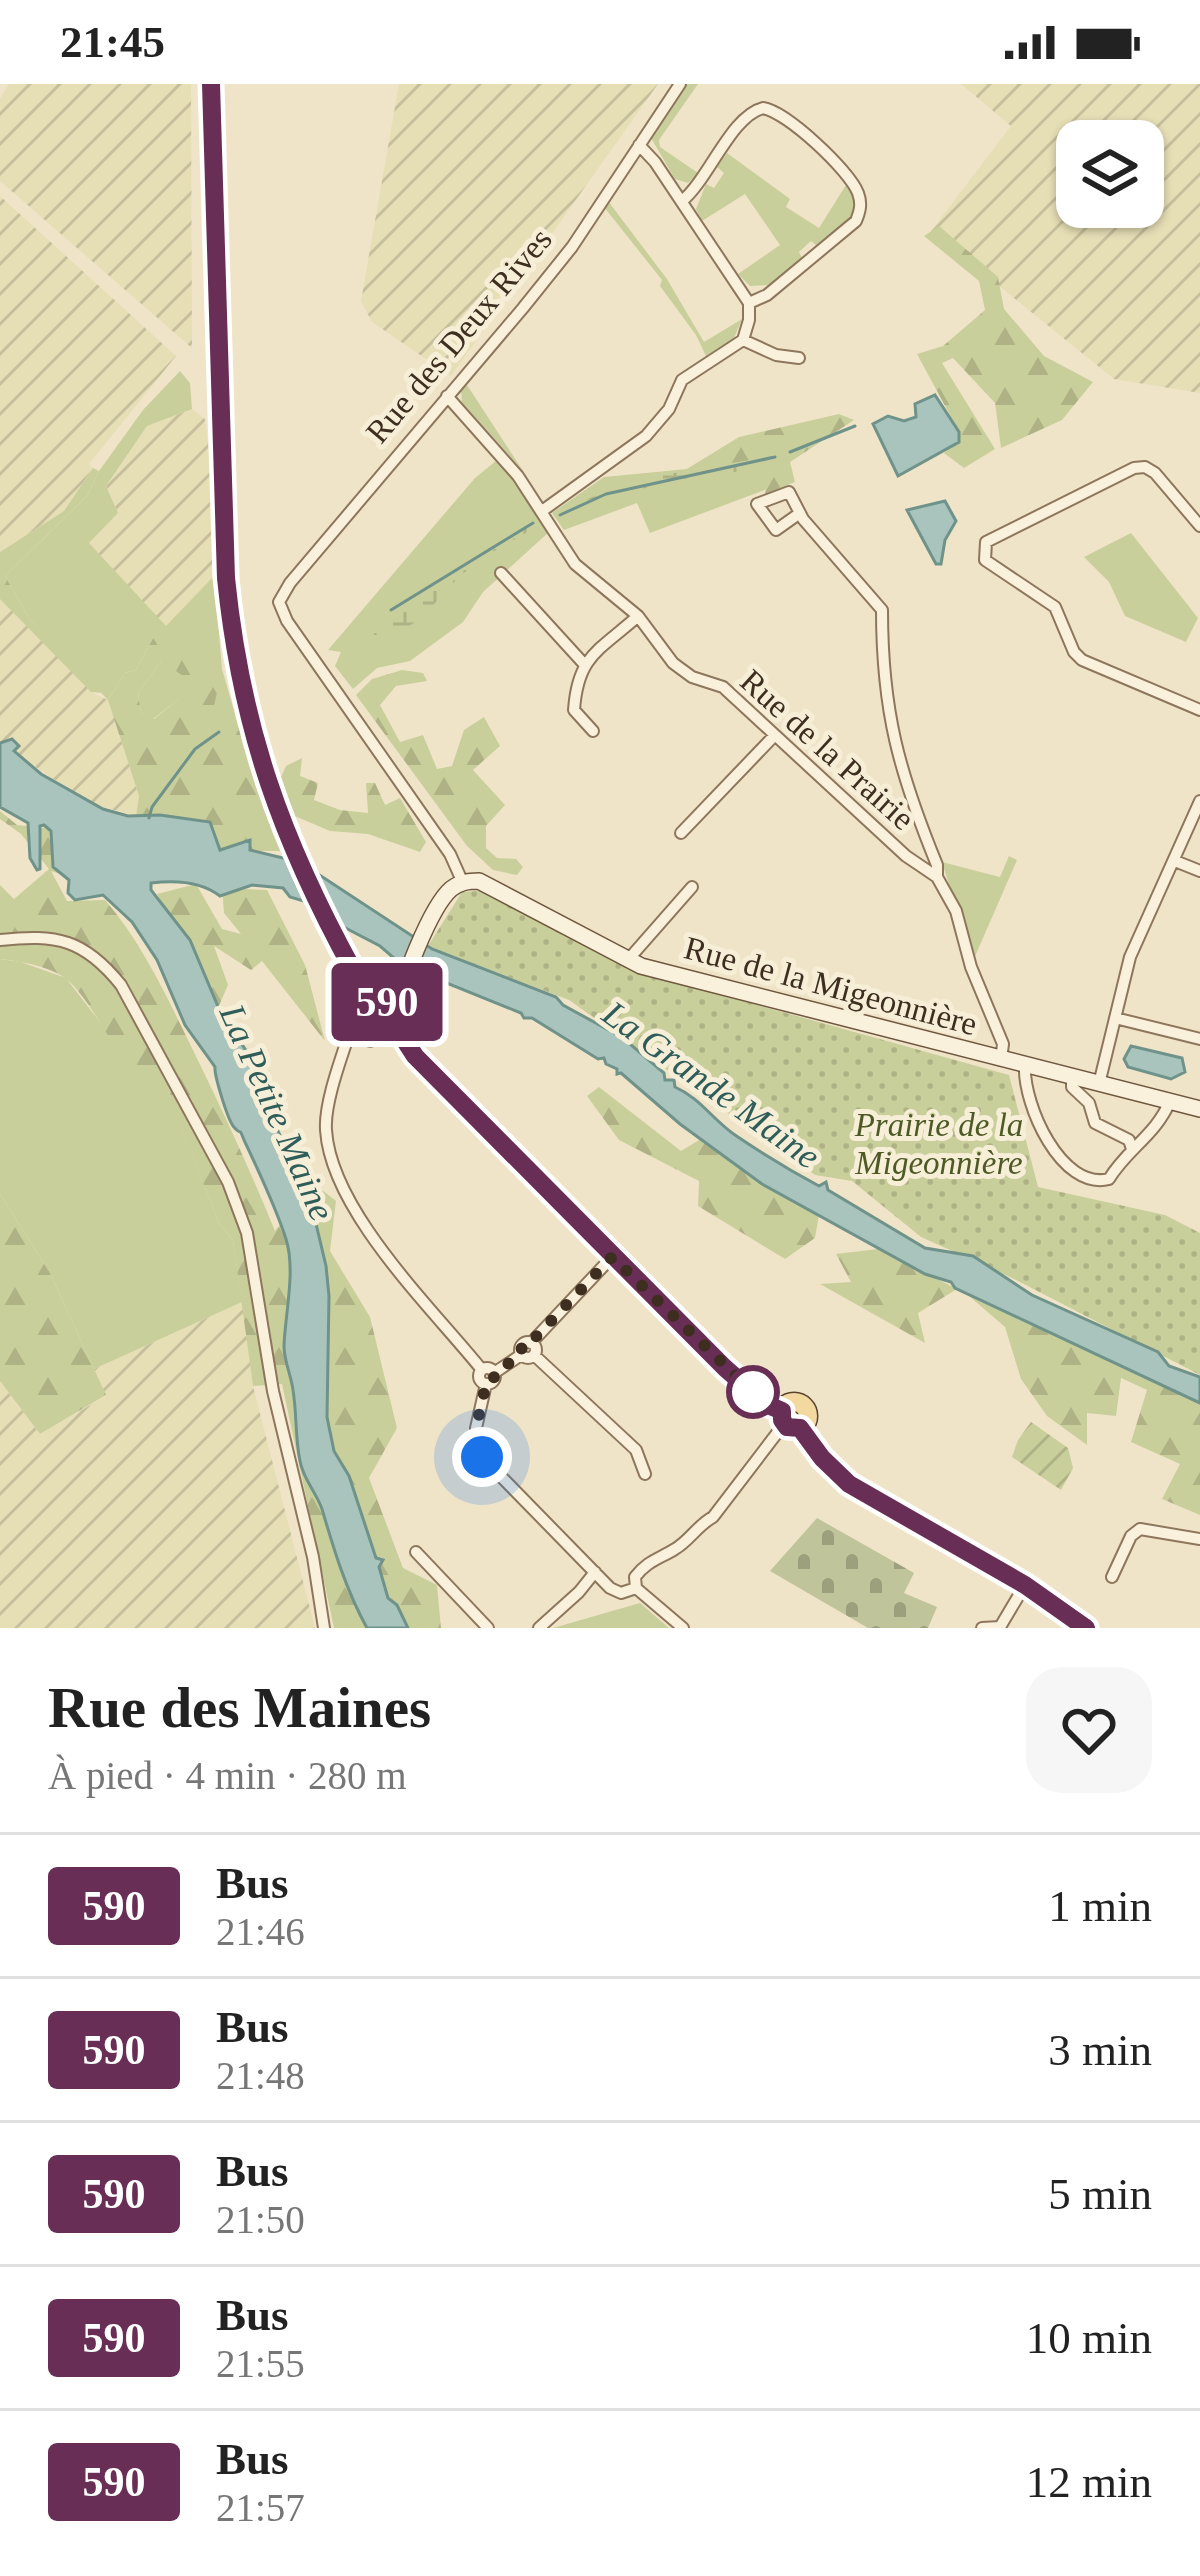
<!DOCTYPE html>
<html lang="fr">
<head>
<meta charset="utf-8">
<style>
	body { margin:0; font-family:Georgia,serif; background:#f6f6f6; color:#222; height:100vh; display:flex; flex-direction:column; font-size:45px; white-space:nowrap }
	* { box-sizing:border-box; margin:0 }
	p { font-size:39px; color:#767676 }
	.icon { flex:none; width:66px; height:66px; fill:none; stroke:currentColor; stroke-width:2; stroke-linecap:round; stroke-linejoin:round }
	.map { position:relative; height:1544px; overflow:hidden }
	.side { display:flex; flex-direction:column; background:#fff; flex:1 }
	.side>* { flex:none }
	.badge { padding:0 24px; border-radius:9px; font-size:42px; line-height:78px }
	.tools { position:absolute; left:1056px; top:36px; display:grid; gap:24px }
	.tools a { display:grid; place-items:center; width:108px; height:108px; border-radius:24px; background:#fff; box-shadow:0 3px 9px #0004; font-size:60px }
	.you { position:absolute; width:60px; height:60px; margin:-30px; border:9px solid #fff; border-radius:50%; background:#1a73e8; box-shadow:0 0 0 18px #1a73e833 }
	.map>.badge { position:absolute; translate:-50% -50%; box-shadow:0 0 0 6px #fff }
	.round { display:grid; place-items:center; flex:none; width:126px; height:126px; border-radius:36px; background:#f6f6f6 }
	.summary { display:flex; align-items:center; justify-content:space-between; height:204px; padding:0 48px }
	h1 { font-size:57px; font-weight:600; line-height:90px }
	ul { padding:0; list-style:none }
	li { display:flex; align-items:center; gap:36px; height:144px; padding:0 48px; border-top:3px solid #e0e0e0 }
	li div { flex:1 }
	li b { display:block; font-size:45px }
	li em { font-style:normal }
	li .badge { min-width:132px; font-weight:700; text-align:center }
	.status { display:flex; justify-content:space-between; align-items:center; height:84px; padding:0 60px; background:#fff; direction:ltr }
	.status svg { height:33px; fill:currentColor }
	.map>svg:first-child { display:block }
	.farmland { fill:url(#farmland-furrows); fill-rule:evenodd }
	.grass { fill:#c9cf9b }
	.forest { fill:url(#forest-firs) }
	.wetland { fill:url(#wetland-marsh) }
	.cemetery { fill:url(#cemetery-stones) }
	.park { fill:url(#park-dots) }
	.garden { fill:url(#garden-furrows) }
	.water { fill:#a9c4bc; stroke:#6f938a; stroke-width:3 }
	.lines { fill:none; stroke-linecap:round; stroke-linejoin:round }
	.stream { stroke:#6f938a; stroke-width:3 }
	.street-casing { stroke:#8d765c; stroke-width:14 }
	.secondary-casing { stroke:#6f573f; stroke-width:18 }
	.primary-casing { stroke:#5b4430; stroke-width:21 }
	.street { stroke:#faf1dc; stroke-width:10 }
	.secondary { stroke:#faf1dc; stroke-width:15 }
	.primary { stroke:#f3d9a0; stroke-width:18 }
	.line-casing { stroke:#fff; stroke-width:27 }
	.line { stroke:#692e55; stroke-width:18 }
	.walk { stroke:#3d2e20; stroke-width:12; stroke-dasharray:0 21.6 }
	.stop-dot { fill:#fff; stroke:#692e55; stroke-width:6 }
	.labels { text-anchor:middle; stroke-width:10; stroke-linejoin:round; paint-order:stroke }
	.street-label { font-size:33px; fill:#3d2e20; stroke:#f7eed8 }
	.park-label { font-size:33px; font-style:italic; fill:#4d5a26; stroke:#f7eed8 }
	.water-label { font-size:36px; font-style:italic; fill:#2f5d5a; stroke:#f7eed8 }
</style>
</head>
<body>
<div class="status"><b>21:45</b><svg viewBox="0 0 49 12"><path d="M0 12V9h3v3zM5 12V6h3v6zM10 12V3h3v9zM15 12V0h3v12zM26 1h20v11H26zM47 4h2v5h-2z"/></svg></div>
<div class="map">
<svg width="1200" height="1544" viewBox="0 0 1200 1544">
	<defs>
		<pattern id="farmland-furrows" width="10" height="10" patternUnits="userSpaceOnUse" patternTransform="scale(3)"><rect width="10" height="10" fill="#e6deb5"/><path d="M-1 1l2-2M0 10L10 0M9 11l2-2" fill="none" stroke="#c6bf9b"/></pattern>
		<pattern id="forest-firs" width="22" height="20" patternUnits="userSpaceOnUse" patternTransform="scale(3)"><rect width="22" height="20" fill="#c9cf9b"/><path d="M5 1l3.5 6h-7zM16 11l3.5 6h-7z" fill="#aeb285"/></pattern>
		<pattern id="wetland-marsh" width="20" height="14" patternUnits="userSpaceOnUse" patternTransform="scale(3)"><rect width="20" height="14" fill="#c9cf9b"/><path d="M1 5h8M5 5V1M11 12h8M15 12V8" fill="none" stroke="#aeb285"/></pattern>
		<pattern id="cemetery-stones" width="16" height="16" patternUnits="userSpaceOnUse" patternTransform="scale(3)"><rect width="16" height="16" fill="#bfc49a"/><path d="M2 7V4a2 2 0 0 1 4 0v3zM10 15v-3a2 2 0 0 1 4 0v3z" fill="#9ca07d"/></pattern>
		<pattern id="park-dots" width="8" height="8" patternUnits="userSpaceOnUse" patternTransform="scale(3)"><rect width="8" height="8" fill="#c9cf9b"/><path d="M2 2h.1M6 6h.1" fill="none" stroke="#aeb285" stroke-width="1.8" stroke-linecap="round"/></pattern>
		<pattern id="garden-furrows" width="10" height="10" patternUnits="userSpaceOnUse" patternTransform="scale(3)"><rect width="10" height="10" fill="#c9cf9b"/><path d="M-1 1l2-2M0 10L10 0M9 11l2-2" fill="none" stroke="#aeb285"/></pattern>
	</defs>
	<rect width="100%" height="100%" fill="#f0e4c8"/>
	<path class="farmland" d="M 9,0 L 191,0 L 192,264 L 0,97 L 0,15 Z
		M 399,0 L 658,0 L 451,292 L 372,238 L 361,217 Z
		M 961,0 L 1200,0 L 1200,309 L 1114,295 L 931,147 L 1011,42 ZM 1077,57 L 1143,57 L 1143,123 L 1077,123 Z
		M 0,112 L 176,272 L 89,380 L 93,384 L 64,427 L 0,468 Z
		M 192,325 L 205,335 L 214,407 L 214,492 L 166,543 L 89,459 L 118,429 L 106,402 L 147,342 Z
		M 0,500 L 91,608 L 108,616 L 139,712 L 136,732 L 89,719 L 0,659 Z
		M 242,1218 L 253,1302 L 315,1544 L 0,1544 L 0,1297 L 40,1350 L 106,1312 L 94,1285 Z"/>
	<path class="grass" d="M 687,0 L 698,0 L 659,56 L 660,63 L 698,89 L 688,99 L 675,95 L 651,54 Z
		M 727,69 L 790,115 L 786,123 L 819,144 L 846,101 L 853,109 L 853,131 L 817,162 L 811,157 L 799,168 L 802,174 L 769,201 L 750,202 L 738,190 L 780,161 L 745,110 L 702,137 L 696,125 L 706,100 L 714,104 L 724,89 L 717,83 Z
		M 608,117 L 667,195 L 704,258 L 742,235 L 734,254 L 706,272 L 696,251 L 660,202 L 662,196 L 604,123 Z
		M 180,287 L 190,299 L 192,325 L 147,342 L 106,402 L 118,429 L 89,459 L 166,542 L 214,492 L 222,585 L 237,637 L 211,637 L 197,601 L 153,635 L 141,628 L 138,609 L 162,576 L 152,556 L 136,586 L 125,589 L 108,616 L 29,534 L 5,492 L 87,412 L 99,387 L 143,326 Z
		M 467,301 L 523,387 L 462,318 L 461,307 Z
		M 497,376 L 515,395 L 549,448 L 483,508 L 463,538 L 410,577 L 377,584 L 353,605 L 335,582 L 341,568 L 328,566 L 475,394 Z
		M 760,378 L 771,393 L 770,404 L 650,449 L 637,419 L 564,446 L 552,429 L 604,393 Z
		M 1131,449 L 1198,534 L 1186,558 L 1125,532 L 1109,498 L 1084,473 Z
		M 1009,772 L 1017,776 L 973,877 L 942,778 L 1000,793 Z
		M 0,875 L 21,878 L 66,894 L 181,1043 L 219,1139 L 233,1156 L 242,1218 L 94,1285 L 50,1189 L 0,1110 Z
		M 640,1519 L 669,1544 L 553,1544 Z"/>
	<path class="forest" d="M 939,142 L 998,193 L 1004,225 L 1044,272 L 1093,298 L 1062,336 L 1001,364 L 995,319 L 953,274 L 942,279 L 995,365 L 964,384 L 944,369 L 959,358 L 959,348 L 917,270 L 943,262 L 985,226 L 979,197 L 924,152 Z
		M 839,330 L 854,336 L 790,378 L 795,398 L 765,410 L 767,393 L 760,382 L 677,391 L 739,353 Z
		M 93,384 L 99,387 L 87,412 L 5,492 L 29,534 L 104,609 L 91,608 L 0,515 L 0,468 L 64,427 Z
		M 166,543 L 183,557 L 178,570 L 162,576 L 138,609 L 141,628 L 154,635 L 196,601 L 176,587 L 185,570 L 200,565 L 222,585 L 211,636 L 237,637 L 283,767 L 220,767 L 210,738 L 136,732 L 139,712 L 108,616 L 125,589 L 136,586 L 152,556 Z
		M 402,586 L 423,589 L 427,597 L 396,602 L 380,621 L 400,658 L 423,651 L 437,685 L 452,682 L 464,646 L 484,633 L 500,662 L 473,686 L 505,721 L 486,742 L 486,764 L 497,774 L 516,775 L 523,783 L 517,791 L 493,786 L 467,762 L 356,611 L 372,595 Z
		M 302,674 L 300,692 L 318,699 L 314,716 L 340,726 L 368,729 L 366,699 L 375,699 L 385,721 L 400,714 L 426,758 L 420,768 L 368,750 L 330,747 L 290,730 L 277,702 L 286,682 Z
		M 0,727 L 17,741 L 57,745 L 78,796 L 51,787 L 67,817 L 105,816 C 142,859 165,909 190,960 C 220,1021 249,1083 275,1147 L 313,1099 L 336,1117 L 330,1167 L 370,1233 L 397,1344 L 369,1394 L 403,1484 L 437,1501 L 441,1544 L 334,1544 L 282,1300 L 253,1302 L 233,1156 L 219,1139 L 181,1044 L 163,1048 C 144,1016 91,912 65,894 C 48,882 20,877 0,875 L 0,801 L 14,815 L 49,785 L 21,750 L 0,735 Z
		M 196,800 L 222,845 L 241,850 L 224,829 L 222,804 L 267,806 L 305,881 L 325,957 L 262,877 L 251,886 L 214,862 L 228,901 L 218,924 L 157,810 Z
		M 599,1003 L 681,1067 L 701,1055 L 751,1093 L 819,1131 L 815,1154 L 785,1175 L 698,1122 L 699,1097 L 619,1056 L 587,1012 Z
		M 0,1110 L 50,1189 L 106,1311 L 40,1350 L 0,1297 Z
		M 878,1165 L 957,1205 L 918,1229 L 925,1259 L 820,1200 L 851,1198 L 836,1170 Z
		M 969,1212 L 1200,1319 L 1200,1431 L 1162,1415 L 1180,1380 L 1131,1358 L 1147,1306 L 1121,1294 L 1116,1332 L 1087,1329 L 1087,1361 L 1047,1332 L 1021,1295 L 1005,1243 Z"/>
	<path class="wetland" d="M 772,372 L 775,376 L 757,384 L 613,410 L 585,422 L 581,418 C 641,390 708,384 772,372 Z
		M 533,434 L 539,442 C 514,455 487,470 465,488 C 436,512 418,553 374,551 L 373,545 L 397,529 L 388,516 Z"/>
	<path class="cemetery" d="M 817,1434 L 914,1489 L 904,1509 L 937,1523 L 928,1544 L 868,1544 L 770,1487 Z"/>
	<path class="park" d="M 489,806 L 632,886 L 1009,991 L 1038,1103 L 1165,1131 L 1200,1149 L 1200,1291 L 1012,1194 L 921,1153 L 852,1097 L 815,1091 L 569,916 L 428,862 L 462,808 Z"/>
	<path class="garden" d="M 1031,1338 L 1068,1364 L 1073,1384 L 1061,1406 L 1012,1373 L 1018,1356 Z"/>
	<path class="water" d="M 935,311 L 959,348 L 959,358 L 898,392 L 873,340 L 888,332 L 904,337 L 916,333 L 915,320 Z
		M 945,417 L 956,437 L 945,456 L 941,480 L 936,480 L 907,426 Z
		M 12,655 L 19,662 L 14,667 L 41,690 L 103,725 L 128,732 L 160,731 L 210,738 L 220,766 L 250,756 L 250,766 L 287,775 L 318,790 L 432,865 L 556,913 L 563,921 L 623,954 L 664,989 L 665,996 L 674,996 L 675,1003 C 700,1014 713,1036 735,1051 C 763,1070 789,1086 819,1102 L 826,1098 L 828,1106 L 925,1164 L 973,1172 L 1032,1211 L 1158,1268 L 1169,1282 L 1200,1293 L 1200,1319 L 955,1204 L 951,1198 L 925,1190 L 762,1100 L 680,1040 L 621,989 L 617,990 L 617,985 L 606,980 L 604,974 L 598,975 L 532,934 L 524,934 L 521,929 L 402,881 L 380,862 L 336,839 L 304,817 L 290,813 L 283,804 L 252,801 L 220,812 C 202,798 175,796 151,799 L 151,806 L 190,856 L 222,932 L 252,975 L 266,1020 L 312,1123 L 326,1182 L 329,1212 L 327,1333 L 334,1367 L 349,1392 L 376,1474 L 383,1476 L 379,1483 L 388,1514 L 397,1521 L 408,1544 L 367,1544 C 346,1506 334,1466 322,1425 C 316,1408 303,1395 300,1377 C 295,1353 297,1331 293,1306 C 291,1291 284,1277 284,1262 C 285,1230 296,1187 286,1155 C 275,1121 259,1088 244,1056 C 238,1041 243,1054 233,1042 C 227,1033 214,991 215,983 L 185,941 L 157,876 L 132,838 L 103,811 L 75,816 L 68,809 L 69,796 L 53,783 L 51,747 L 44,741 L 40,742 L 40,785 L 37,786 L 30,774 L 28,739 L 0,723 L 0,659 Z
		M 1131,962 L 1182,974 L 1185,988 L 1171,995 L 1128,983 L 1124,975 Z"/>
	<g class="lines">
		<path class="stream" d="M 790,368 L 855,342
			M 560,431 L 606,410 L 775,373
			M 391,526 L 533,439
			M 149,734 L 152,723 L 195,665 L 219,648"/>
		<defs>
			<path id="street" d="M 682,117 C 709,95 731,32 763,24 C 787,28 849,86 858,109 C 862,120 860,127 856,137 L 767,211 L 749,219
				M 743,256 L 776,271 L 799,274
				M 447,312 L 518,392 L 575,480 L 638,532 L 673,579 L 692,593 L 723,603 L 906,772 L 937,793
				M 542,427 L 646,352 L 669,325 L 682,296 L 743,256 L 749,236 L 749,219 L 655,78 L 639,61
				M 800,429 L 776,446 L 757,420 L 789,408 L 803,435 L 882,526 C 882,627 899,688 937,781 L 937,793 L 956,827 L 971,883 L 1003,960 L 1001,976
				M 1200,442 L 1155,389 L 1145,383 L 1134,384 L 986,458 L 985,476 L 1055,523 L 1074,568 L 1082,576 L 1200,626
				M 501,489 L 584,580
				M 593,647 L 574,626 C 578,571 599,567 638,532
				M 681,749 L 773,653
				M 1175,777 L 1200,787
				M 463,799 L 450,770 L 287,537 L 279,518 L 290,499 L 523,224 L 572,163 L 680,0
				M 0,856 C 57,850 84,855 121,901 L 228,1098 L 247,1149 L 273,1307 L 313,1473 L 324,1544
				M 627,877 L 692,803
				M 1115,934 L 1200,955
				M 353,938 C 344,967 324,1017 326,1046 C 331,1127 432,1224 482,1286
				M 1025,982 C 1023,1020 1061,1107 1109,1095 C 1127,1065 1156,1051 1170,1017
				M 1072,993 L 1072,1003 L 1089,1019 L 1095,1039 L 1129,1056 L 1132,1065
				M 1099,1000 L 1130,873 L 1200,717
				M520 1266a8 8 0 1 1 16 0a8 8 0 1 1-16 0Z
				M 531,1259 L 612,1173
				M 534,1271 L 636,1366 L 645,1390
				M479 1292a8 8 0 1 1 16 0a8 8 0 1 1-16 0Z
				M 494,1289 L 521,1271
				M 486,1300 L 476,1344 L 482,1373 L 610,1504 L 621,1509 L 636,1504
				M 416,1468 L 488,1544
				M 1112,1493 L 1131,1452 L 1140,1445 L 1200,1455
				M 636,1504 L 635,1493 C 647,1477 659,1475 675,1465 C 689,1457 698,1441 713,1433 L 784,1340
				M 636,1504 L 683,1544
				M 539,1544 L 579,1508 L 595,1488
				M 982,1544 L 1000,1543 L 1025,1501"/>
			<path id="secondary" d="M 393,930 C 402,901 429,824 451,805 C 460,798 468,797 479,797 L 641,882 L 1200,1025"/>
			<path id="primary" d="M 211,0 L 226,494 C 241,641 284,790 371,912
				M 355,895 L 359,918 L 352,931 L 357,946 L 370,953 L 385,949 L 393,938 L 388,919 L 371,912 L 359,918
				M 393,938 L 415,972 C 500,1059 583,1146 670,1230 C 704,1263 739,1307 782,1327
				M780 1332a14 14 0 1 1 28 0a14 14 0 1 1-28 0Z
				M 800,1344 L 822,1374 L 849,1400 L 1025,1501 L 1086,1544"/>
		</defs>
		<use href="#street" class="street-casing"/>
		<use href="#secondary" class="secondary-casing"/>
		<use href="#primary" class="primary-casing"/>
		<use href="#street" class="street"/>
		<use href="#secondary" class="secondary"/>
		<use href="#primary" class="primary"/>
	</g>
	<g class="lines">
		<defs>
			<path id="line" d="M 211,0 L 226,494 C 241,644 282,757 354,888 L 371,912 L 388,919 L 393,938 L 415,972 L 725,1284 L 766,1320 L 782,1327 L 782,1336 L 787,1343 L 800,1344 L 822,1374 L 849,1400 L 1025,1501 L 1086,1544"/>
		</defs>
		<use href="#line" class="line-casing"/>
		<use href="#line" class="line"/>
		<path class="walk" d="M 482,1373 L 476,1344 L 486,1300 L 494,1296 L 494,1289 L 521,1271 L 522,1260 L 531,1258 L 612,1173 L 753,1308"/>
	</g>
	<circle class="stop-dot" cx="753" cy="1308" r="24"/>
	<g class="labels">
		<g class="street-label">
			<text transform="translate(458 251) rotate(-50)" y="12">Rue des Deux Rives</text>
			<text transform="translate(828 665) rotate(42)" y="12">Rue de la Prairie</text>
			<text transform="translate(831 901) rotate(15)" y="12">Rue de la Migeonnière</text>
		</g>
		<g class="park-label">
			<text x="939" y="1052">Prairie de la<tspan x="939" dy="38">Migeonnière</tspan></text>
		</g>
		<g class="water-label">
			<text transform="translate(712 1000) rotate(36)" y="13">La Grande Maine</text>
			<text transform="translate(278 1028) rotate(66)" y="13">La Petite Maine</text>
		</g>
	</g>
</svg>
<div class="tools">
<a><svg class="icon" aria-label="layers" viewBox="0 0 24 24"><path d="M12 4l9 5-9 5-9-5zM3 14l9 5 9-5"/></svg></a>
</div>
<div class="you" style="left:482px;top:1373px"></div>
<b class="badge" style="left:387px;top:918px;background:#692e55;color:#fff">590</b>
</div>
<section class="side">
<div class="summary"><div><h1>Rue des Maines</h1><p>À pied · 4 min · 280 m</p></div><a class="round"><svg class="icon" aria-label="heart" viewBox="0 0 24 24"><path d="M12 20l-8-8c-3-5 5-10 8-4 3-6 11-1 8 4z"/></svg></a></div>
<ul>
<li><span class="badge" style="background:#692e55;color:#fff">590</span><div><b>Bus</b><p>21:46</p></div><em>1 min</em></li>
<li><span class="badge" style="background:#692e55;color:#fff">590</span><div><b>Bus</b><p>21:48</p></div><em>3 min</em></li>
<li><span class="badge" style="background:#692e55;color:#fff">590</span><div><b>Bus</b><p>21:50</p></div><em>5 min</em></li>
<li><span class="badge" style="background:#692e55;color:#fff">590</span><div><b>Bus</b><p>21:55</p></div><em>10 min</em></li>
<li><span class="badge" style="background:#692e55;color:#fff">590</span><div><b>Bus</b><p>21:57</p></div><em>12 min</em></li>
</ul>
</section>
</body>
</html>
